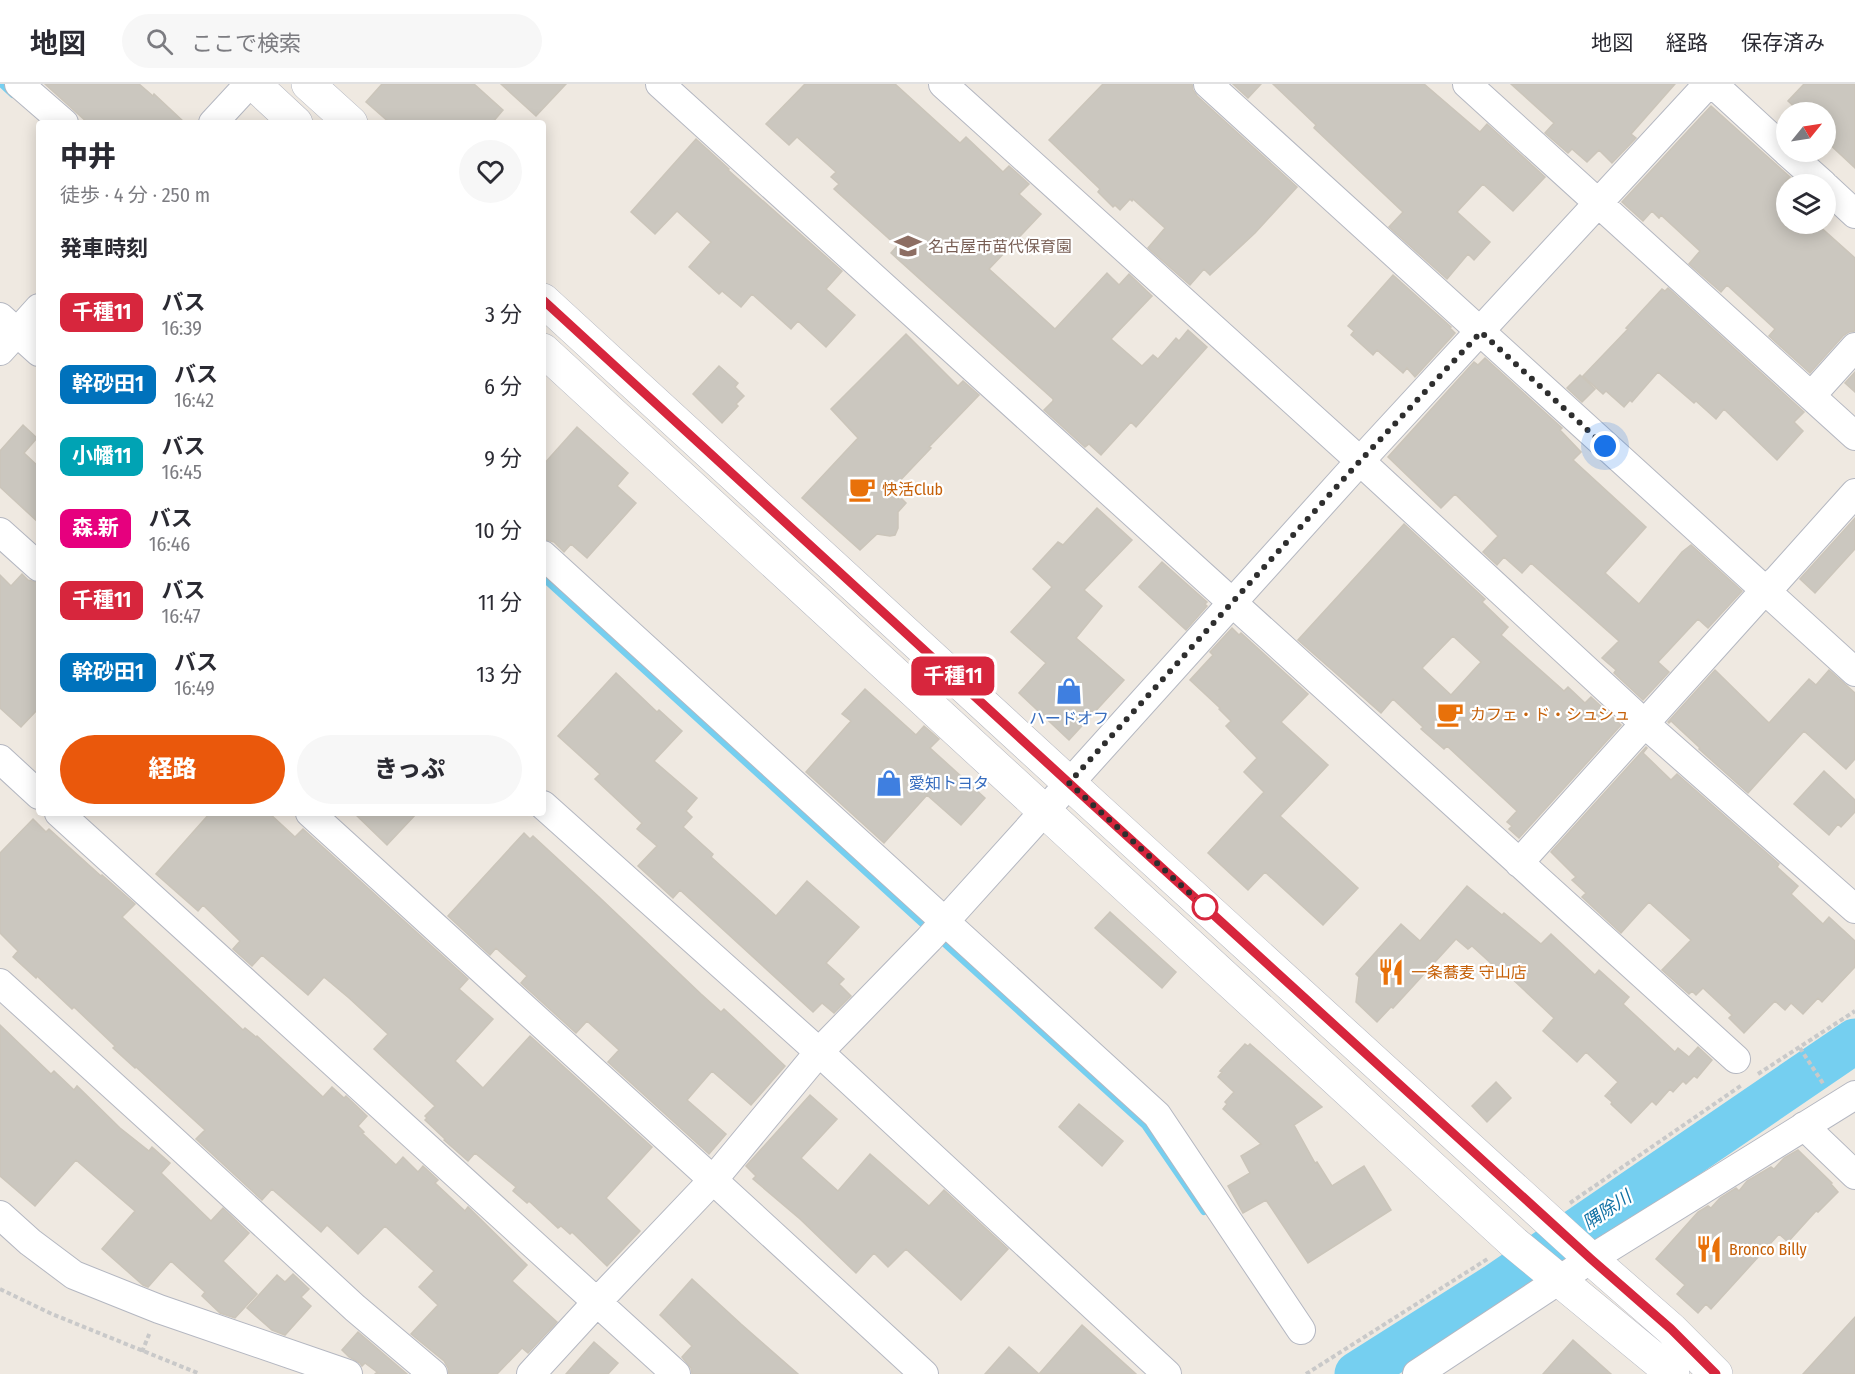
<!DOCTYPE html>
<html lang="ja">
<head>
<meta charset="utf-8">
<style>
	body { margin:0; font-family:"Fira Sans Condensed","Noto Sans JP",sans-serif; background:#f7f7f7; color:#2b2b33; height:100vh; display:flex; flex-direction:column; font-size:22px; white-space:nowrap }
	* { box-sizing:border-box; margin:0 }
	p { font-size:20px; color:#7c7c81 }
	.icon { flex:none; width:33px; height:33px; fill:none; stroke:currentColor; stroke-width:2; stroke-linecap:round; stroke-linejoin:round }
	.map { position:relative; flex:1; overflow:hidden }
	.drawer { position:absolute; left:36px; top:36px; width:510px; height:696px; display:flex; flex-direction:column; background:#fff; border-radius:6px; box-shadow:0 3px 15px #0003 }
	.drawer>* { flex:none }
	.badge { padding:0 12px; border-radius:9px; font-size:21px; line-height:39px }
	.needle { width:39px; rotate:60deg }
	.tools { position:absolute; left:1776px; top:18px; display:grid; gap:12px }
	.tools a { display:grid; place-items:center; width:60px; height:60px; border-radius:50%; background:#fff; box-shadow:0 3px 15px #0003; font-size:30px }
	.you { position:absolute; width:30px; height:30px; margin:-15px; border:4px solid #fff; border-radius:50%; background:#1a73e8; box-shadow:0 0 0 9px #1a73e833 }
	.map>.badge { position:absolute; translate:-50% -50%; box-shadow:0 0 0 3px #fff }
	h2 { padding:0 24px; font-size:22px; line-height:54px }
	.round { display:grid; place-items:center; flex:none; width:63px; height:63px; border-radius:32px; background:#f7f7f7 }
	.head { display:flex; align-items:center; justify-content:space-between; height:102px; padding:0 24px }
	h1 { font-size:28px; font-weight:800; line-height:45px }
	.button { display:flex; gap:12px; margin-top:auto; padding:12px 24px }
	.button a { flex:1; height:69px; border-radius:36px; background:#ea580c; color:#fff; font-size:24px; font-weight:800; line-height:69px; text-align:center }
	.button a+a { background:#f7f7f7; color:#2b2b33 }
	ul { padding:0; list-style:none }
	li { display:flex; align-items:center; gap:18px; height:72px; padding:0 24px }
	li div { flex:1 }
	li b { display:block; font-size:22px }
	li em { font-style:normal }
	li .badge { min-width:66px; font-weight:700; text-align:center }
	header { display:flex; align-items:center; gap:36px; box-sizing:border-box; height:84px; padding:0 30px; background:#fff; border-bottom:2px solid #e1e1e2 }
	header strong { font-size:28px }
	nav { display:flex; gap:33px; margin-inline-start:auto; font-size:21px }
	.search { width:420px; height:54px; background:#f7f7f7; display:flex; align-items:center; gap:15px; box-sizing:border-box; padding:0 21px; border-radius:33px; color:#7c7c81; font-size:22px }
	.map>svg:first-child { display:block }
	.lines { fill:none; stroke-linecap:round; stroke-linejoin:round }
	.stream { stroke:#75cff0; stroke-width:8 }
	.river { stroke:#75cff0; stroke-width:45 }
	.building { fill:#cbc7bf; stroke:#cbc5ba; stroke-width:1.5; fill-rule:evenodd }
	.minor-casing { stroke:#b4b7c1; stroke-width:30 }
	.tertiary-casing { stroke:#b4b7c1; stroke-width:34 }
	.path { stroke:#c9c9c9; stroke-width:4; stroke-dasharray:4.5 3; stroke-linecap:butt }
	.minor { stroke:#fff; stroke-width:28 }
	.tertiary { stroke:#fff; stroke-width:33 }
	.line-casing { stroke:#fff; stroke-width:14 }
	.line { stroke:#d7263d; stroke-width:9 }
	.walk { stroke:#2e2e2e; stroke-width:6; stroke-dasharray:0 10.8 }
	.stop-dot { fill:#fff; stroke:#d7263d; stroke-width:3 }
	.labels { text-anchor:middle; stroke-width:4.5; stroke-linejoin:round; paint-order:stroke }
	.education-label { font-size:16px; fill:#785e54; stroke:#fff; text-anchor:start }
	.food-label { font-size:16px; fill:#c56008; stroke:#fff; text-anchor:start }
	.shop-label { font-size:16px; fill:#366cbe; stroke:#fff }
	.water-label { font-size:18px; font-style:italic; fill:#0d6fa3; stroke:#fff }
</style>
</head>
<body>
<header>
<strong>地図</strong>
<div class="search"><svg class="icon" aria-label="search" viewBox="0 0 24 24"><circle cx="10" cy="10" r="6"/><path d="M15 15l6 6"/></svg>ここで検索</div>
<nav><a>地図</a><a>経路</a><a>保存済み</a></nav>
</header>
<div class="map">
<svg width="1855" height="1290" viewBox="0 0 1855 1290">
	<rect width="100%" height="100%" fill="#efe9e1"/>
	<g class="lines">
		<path class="stream" d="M 2,0 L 13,10
			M 543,493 L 929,845
			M 938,853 L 1145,1041 L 1204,1127"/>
		<path class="river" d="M 1357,1290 L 1496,1202 L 1855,957"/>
	</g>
	<path class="building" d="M 45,0 L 139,0 L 153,12 L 154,10 L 185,39 L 88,39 Z
		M 382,0 L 474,0 L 503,26 L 492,39 L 390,39 L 366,18 Z
		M 501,0 L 566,0 L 536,32 Z
		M 805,0 L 895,0 L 960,59 L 966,53 L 1003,88 L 1009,82 L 1029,100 L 1019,110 L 1041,130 L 989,185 L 1055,245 L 1107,189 L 1119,201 L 1129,190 L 1152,212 L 1111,255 L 1142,282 L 1153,271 L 1158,275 L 1176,254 L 1179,257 L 1188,246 L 1207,263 L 1136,343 L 1131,338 L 1101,371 L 1089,360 L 1085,363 L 1044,326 L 1053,317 L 1053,315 L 891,169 L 897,162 L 834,105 L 839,100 L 831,93 L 836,88 L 797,53 L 789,61 L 766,40 Z
		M 1103,0 L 1192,0 L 1193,6 L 1197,12 L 1297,103 L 1255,149 L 1210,191 L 1204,185 L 1190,201 L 1148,164 L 1165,144 L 1133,115 L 1132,117 L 1130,115 L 1120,126 L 1115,121 L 1113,123 L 1098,108 L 1100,105 L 1049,56 Z
		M 1233,0 L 1261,0 L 1248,14 Z
		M 1273,0 L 1424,0 L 1480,48 L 1487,40 L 1545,93 L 1513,127 L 1483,100 L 1457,128 L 1490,158 L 1474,176 L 1468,170 L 1447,195 L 1389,143 L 1403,128 L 1314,44 L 1316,41 Z
		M 1511,0 L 1675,0 L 1631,50 L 1636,54 L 1612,79 L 1599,66 L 1587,78 L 1572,65 L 1568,69 L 1545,49 L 1554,39 Z
		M 1804,0 L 1855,0 L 1855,84 L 1826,57 L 1826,28 L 1800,28 L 1788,17 Z
		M 1711,22 L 1790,93 L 1786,97 L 1786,140 L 1817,140 L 1855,174 L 1855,247 L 1849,248 L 1843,252 L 1810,289 L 1769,252 L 1775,245 L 1727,201 L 1721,208 L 1689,180 L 1700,167 L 1661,131 L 1659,134 L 1652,127 L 1643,137 L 1622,118 Z
		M 696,55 L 729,85 L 728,86 L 842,187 L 826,205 L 855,231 L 826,263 L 798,237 L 791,245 L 752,210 L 741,223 L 722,207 L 719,210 L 689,183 L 711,158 L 677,127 L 655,150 L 631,128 Z
		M 1393,191 L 1451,243 L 1450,244 L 1455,249 L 1415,293 L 1407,284 L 1403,289 L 1377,266 L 1373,271 L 1351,251 L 1354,247 L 1348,242 Z
		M 1668,204 L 1804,328 L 1794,338 L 1803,347 L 1777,376 L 1724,325 L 1716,335 L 1696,317 L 1694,319 L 1658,288 L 1632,318 L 1630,316 L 1624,323 L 1606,307 L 1603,310 L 1583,292 L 1628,245 L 1626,244 L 1662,205 L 1665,207 Z
		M 906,250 L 958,302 L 963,297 L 979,311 L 929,363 L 931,364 L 892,405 L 906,419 L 898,428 L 898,444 L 895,451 L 890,452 L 877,450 L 860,466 L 802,414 L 858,354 L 831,325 Z
		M 1485,274 L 1562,344 L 1560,346 L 1581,368 L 1573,376 L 1646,443 L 1605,489 L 1639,520 L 1682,468 L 1691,461 L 1742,507 L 1708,544 L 1698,535 L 1658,578 L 1669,588 L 1643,616 L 1614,589 L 1616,586 L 1602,574 L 1619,557 L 1531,479 L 1522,489 L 1504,473 L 1497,481 L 1483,468 L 1498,452 L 1482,436 L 1455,410 L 1441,424 L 1388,373 L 1474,278 L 1478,281 Z
		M 719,282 L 738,299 L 735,303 L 744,312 L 736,320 L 738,322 L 722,339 L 693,310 Z
		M 1855,288 L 1855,308 L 1845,299 Z
		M 1580,291 L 1595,305 L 1582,318 L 1567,304 Z
		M 23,341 L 37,354 L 24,369 L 39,383 L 39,439 L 0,403 L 0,367 Z
		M 577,343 L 628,389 L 617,402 L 636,419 L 587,474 L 571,460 L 564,468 L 554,458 L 543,455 L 543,381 Z
		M 1097,424 L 1132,456 L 1084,506 L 1102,522 L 1076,554 L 1124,596 L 1069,656 L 1019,609 L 1046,579 L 1011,548 L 1052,503 L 1033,485 L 1058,458 L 1063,461 Z
		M 1855,434 L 1855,465 L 1815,509 L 1800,495 Z
		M 1404,440 L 1485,515 L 1482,518 L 1508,543 L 1501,551 L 1564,607 L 1568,603 L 1585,619 L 1591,613 L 1621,641 L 1519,754 L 1509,745 L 1512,742 L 1507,738 L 1517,727 L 1447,662 L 1444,665 L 1421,645 L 1423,643 L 1393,615 L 1381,629 L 1298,556 ZM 1453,552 L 1481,578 L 1451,611 L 1422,584 Z
		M 1162,478 L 1207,518 L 1205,520 L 1207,522 L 1186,546 L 1139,503 Z
		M 22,490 L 28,496 L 39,499 L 39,624 L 21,643 L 0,624 L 0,491 L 11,502 Z
		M 1232,544 L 1239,551 L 1241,549 L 1308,610 L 1281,638 L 1328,681 L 1280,732 L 1358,804 L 1323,841 L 1265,788 L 1248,806 L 1208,769 L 1264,708 L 1244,688 L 1257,674 L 1226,642 L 1231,637 L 1219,625 L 1220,624 L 1190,596 L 1213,571 L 1210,568 Z
		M 1715,586 L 1769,639 L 1809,595 L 1816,601 L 1829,586 L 1855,609 L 1855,675 L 1846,685 L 1804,647 L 1748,709 L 1699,665 L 1700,664 L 1671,637 L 1669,639 L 1668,638 Z
		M 616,589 L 657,628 L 659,626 L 682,647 L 654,677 L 697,714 L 686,727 L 692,733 L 683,743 L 713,770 L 711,773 L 776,832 L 807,797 L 859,843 L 826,879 L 844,895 L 839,900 L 851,912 L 834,929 L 822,919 L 813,928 L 680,806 L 673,814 L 638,782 L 657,762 L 637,745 L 642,739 L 595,695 L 600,690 L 558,652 Z
		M 865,605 L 916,651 L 924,642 L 939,655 L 930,664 L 985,714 L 961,741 L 927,711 L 884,759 L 806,688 L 851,637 L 842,630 Z
		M 1646,663 L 1647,664 L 1643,669 L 1671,696 L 1677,690 L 1779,780 L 1777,783 L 1798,802 L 1791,810 L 1823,840 L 1829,833 L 1855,857 L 1855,883 L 1822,918 L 1818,914 L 1803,930 L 1791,919 L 1785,926 L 1775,917 L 1744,949 L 1729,934 L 1732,931 L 1703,904 L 1696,911 L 1692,907 L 1689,910 L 1662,886 L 1691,856 L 1649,818 L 1621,849 L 1582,813 L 1586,809 L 1572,796 L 1576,793 L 1551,768 Z
		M 1824,687 L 1855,716 L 1855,728 L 1841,743 L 1838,740 L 1829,751 L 1794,720 Z
		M 210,729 L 269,729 L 295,753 L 303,745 L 468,895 L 459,905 L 493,935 L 455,977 L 483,1004 L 530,952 L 652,1063 L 606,1114 L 640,1147 L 607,1182 L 572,1148 L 570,1150 L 561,1142 L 558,1144 L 529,1117 L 527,1119 L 513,1107 L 516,1103 L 475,1069 L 468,1077 L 444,1056 L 445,1055 L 425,1036 L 427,1034 L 425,1032 L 435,1022 L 374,965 L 388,950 L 349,914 L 324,893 L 308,911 L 262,871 L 252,882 L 233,865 L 240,857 L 203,821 L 198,827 L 156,790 Z
		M 354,729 L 417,729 L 387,761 Z
		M 33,735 L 46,748 L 49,745 L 101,792 L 102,791 L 135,820 L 122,833 L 243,946 L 245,944 L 256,953 L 257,952 L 323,1013 L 332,1003 L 344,1014 L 346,1012 L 367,1032 L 358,1042 L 364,1048 L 362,1049 L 396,1081 L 403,1073 L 418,1088 L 423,1082 L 438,1096 L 435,1099 L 465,1127 L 468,1123 L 527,1181 L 512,1197 L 557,1238 L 528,1269 L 522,1264 L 497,1290 L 449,1290 L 448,1284 L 444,1277 L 411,1250 L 438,1221 L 419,1203 L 434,1187 L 385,1142 L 358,1170 L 327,1141 L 321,1148 L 272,1105 L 262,1116 L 196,1055 L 205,1046 L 136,983 L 135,984 L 113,964 L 115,962 L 74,923 L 72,925 L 37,892 L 36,894 L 13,873 L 18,867 L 0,849 L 0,769 Z
		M 524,749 L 530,755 L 533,752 L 599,813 L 701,910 L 721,928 L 724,925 L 785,982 L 751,1021 L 712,987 L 687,1016 L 726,1050 L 709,1070 L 608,978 L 619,966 L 587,937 L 576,949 L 521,899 L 527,892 L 496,864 L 490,871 L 448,832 Z
		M 1467,802 L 1502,831 L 1504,829 L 1541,860 L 1551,850 L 1595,891 L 1599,886 L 1629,913 L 1623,920 L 1675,968 L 1678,964 L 1689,973 L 1698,963 L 1712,976 L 1697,994 L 1694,992 L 1686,1000 L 1683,997 L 1673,1008 L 1670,1005 L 1656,1021 L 1652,1017 L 1631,1039 L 1611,1020 L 1612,1018 L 1605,1012 L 1618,998 L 1586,968 L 1577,978 L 1543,947 L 1554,934 L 1508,891 L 1506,893 L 1472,862 L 1468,865 L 1456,855 L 1393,924 L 1391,923 L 1377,938 L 1356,918 L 1359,893 L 1356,890 L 1401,840 L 1420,857 Z
		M 1110,828 L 1176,888 L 1162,904 L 1095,844 Z
		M 0,941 L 51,990 L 54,987 L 74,1006 L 77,1002 L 120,1044 L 149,1067 L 152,1063 L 170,1079 L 161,1089 L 211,1137 L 223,1124 L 249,1149 L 223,1177 L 257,1210 L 235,1234 L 220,1229 L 202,1212 L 205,1208 L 171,1177 L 148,1203 L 143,1201 L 102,1165 L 135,1127 L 76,1076 L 35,1122 L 0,1092 Z
		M 1245,960 L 1248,962 L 1250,960 L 1322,1023 L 1294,1041 L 1315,1079 L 1317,1078 L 1332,1102 L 1364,1082 L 1391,1126 L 1308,1179 L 1266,1116 L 1243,1129 L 1228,1102 L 1250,1089 L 1241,1072 L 1261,1060 L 1223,1025 L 1227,1020 L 1225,1018 L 1234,1008 L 1218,993 L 1222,988 L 1220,987 Z
		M 1496,998 L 1511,1014 L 1487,1038 L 1472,1022 Z
		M 810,1011 L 837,1035 L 801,1074 L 838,1107 L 870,1070 L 929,1122 L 944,1106 L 1008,1165 L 961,1216 L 906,1165 L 888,1183 L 874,1169 L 856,1189 L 800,1135 L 753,1095 L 756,1092 L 746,1082 Z
		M 1079,1020 L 1123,1057 L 1102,1082 L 1059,1043 Z
		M 1798,1066 L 1832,1099 L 1831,1100 L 1838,1108 L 1818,1128 L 1816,1127 L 1788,1158 L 1779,1150 L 1711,1225 L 1706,1220 L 1698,1229 L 1677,1210 L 1685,1201 L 1656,1175 L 1698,1128 L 1708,1122 L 1711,1124 L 1720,1114 L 1736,1104 L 1739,1107 L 1747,1097 L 1771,1083 L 1774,1085 L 1784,1074 Z
		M 293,1190 L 309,1205 L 301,1213 L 311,1222 L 285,1251 L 272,1246 L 247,1224 L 277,1191 L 285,1198 Z
		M 692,1195 L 741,1240 L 798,1290 L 692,1290 L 691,1284 L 682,1273 L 692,1262 L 660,1231 Z
		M 1855,1233 L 1855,1290 L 1803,1290 Z
		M 1082,1241 L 1136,1290 L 985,1290 L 1009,1263 L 1039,1290 Z
		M 358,1248 L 407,1290 L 375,1290 L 377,1288 L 365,1279 L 362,1282 L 360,1279 L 349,1273 L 342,1266 Z
		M 1573,1256 L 1611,1290 L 1543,1290 Z
		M 594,1258 L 618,1279 L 608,1290 L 566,1290 Z"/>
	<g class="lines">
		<defs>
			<path id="minor" d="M 19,0 L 64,39
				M 660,0 L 1736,975
				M 943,0 L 1360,377 L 1645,640 L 1855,825
				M 1208,0 L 1855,588
				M 1467,0 L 1855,352
				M 1713,0 L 1786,67
				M 213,39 L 249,0
				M 1787,68 L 1823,100
				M 1826,103 L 1855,130
				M 0,233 L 39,268
				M 0,267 L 39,224
				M 1811,312 L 1855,263
				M 0,448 L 39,483
				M 543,471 L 1157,1031 L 1301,1246
				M 0,675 L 39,711
				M 543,721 L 819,968 L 1167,1290
				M 59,729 L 676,1290
				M 310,729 L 713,1096 L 924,1290
				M 1519,779 L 1764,507 L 1777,496 L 1855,409
				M 0,899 L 164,1048 L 355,1224 L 433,1290
				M 1804,1042 L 1855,1091
				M 0,1131 L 30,1158 L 74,1191 L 159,1225 L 348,1290
				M 531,1290 L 596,1219 L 713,1096 L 819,968 L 929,855 L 1360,377 L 1708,0
				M 1417,1290 L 1591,1175 L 1855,1011"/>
			<path id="tertiary" d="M 254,0 L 296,39
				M 308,0 L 351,39
				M 543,216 L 1093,721 L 1591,1175 L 1671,1245 L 1716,1290
				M 543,266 L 1513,1158 L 1673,1290"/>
		</defs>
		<use href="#minor" class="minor-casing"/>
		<use href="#tertiary" class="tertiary-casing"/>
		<path class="path" d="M 1800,964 L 1824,1001
			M 1758,990 L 1855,927
			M 1570,1119 L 1742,1001
			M 0,1205 L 52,1230 L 200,1290
			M 142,1268 L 150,1248
			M 1306,1290 L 1489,1174"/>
		<use href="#minor" class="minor"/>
		<use href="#tertiary" class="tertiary"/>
	</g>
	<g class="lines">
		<defs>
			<path id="line" d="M 543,216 L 1093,721 L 1591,1175 L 1671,1245 L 1716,1290"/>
		</defs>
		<use href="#line" class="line-casing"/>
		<use href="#line" class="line"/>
		<path class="walk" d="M 1205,823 L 1069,699 L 1360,377 L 1481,248 L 1605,362"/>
	</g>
	<defs>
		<symbol id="school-bare" viewBox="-9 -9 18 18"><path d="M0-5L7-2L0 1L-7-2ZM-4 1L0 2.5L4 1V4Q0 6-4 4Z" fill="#8d6e63" stroke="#fff" stroke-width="2.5" paint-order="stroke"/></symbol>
		<symbol id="cafe-bare" viewBox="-9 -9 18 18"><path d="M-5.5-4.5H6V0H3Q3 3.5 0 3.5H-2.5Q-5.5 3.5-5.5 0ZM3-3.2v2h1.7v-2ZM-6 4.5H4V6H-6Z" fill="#e8710a" stroke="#fff" stroke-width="2.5" paint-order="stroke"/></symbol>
		<symbol id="shop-bare" viewBox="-9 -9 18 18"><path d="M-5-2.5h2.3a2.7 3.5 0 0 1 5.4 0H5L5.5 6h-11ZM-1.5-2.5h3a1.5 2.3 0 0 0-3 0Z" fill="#3f7fe0" stroke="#fff" stroke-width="2.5" paint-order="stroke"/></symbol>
		<symbol id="restaurant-bare" viewBox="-9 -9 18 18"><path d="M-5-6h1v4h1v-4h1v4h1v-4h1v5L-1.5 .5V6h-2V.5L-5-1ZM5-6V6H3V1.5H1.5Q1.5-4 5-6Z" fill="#e8710a" stroke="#fff" stroke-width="2.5" paint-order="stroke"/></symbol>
	</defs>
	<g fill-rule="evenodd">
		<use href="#school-bare" x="889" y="143" width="38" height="38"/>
		<use href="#cafe-bare" x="843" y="386" width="38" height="38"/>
		<use href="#shop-bare" x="1050" y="588" width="38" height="38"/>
		<use href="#cafe-bare" x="1431" y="611" width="38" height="38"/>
		<use href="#shop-bare" x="870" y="680" width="38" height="38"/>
		<use href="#restaurant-bare" x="1372" y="869" width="38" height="38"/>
		<use href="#restaurant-bare" x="1690" y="1146" width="38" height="38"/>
	</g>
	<circle class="stop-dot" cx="1205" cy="823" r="12"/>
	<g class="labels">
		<g class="education-label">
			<text x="928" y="168">名古屋市苗代保育園</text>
		</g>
		<g class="food-label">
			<text x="882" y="411">快活Club</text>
			<text x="1470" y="636">カフェ・ド・シュシュ</text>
			<text x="1411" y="894">一条蕎麦 守山店</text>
			<text x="1729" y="1171">Bronco Billy</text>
		</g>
		<g class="shop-label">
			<text x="1069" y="640">ハードオフ</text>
			<text x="909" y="705" text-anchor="start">愛知トヨタ</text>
		</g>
		<g class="water-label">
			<text transform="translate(1607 1126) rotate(-34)" y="6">隅除川</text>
		</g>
	</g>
</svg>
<div class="tools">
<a><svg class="needle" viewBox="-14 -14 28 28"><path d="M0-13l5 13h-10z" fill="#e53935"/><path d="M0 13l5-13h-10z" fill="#7c7c81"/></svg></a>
<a><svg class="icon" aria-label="layers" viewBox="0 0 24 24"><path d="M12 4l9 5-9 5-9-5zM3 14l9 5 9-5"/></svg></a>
</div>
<div class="you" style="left:1605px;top:362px"></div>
<b class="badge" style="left:953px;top:592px;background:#d7263d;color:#fff">千種11</b>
<section class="drawer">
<div class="head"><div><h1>中井</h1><p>徒歩 · 4 分 · 250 m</p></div><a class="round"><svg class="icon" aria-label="heart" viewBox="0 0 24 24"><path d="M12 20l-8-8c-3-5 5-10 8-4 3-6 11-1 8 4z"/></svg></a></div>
<h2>発車時刻</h2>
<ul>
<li><span class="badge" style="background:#d7263d;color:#fff">千種11</span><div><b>バス</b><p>16:39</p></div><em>3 分</em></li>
<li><span class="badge" style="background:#0072bc;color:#fff">幹砂田1</span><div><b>バス</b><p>16:42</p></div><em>6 分</em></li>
<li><span class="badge" style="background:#00a3b4;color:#fff">小幡11</span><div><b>バス</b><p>16:45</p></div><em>9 分</em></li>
<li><span class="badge" style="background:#e6007e;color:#fff">森.新</span><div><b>バス</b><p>16:46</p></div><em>10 分</em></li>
<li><span class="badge" style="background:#d7263d;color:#fff">千種11</span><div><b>バス</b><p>16:47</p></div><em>11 分</em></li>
<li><span class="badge" style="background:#0072bc;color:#fff">幹砂田1</span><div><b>バス</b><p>16:49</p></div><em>13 分</em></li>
</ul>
<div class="button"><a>経路</a><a>きっぷ</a></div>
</section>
</div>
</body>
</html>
